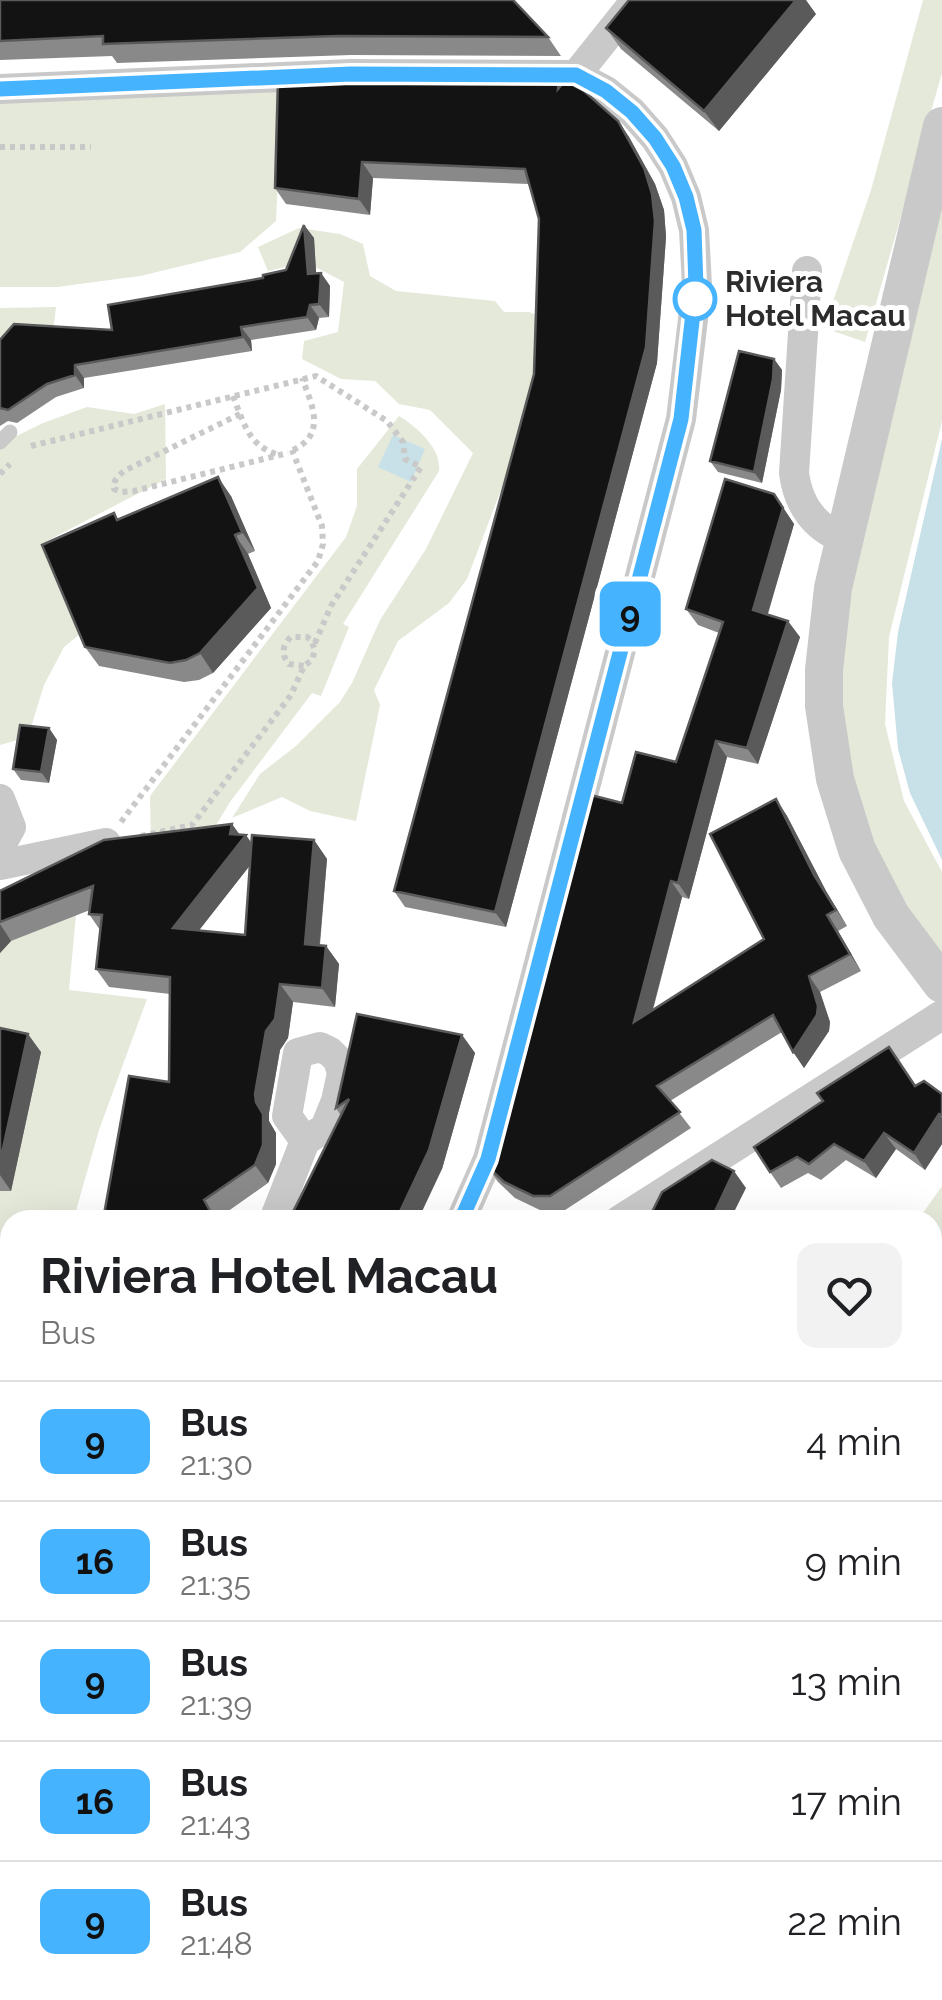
<!DOCTYPE html>
<html lang="en">
<head>
<meta charset="utf-8">
<style>
	body { margin:0; font-family:Raleway,sans-serif; background:#f2f2f2; color:#202124; height:100vh; display:flex; flex-direction:column; font-size:38px; white-space:nowrap }
	* { box-sizing:border-box; margin:0 }
	p { font-size:32px; color:#757577 }
	.icon { flex:none; width:55px; height:55px; fill:none; stroke:currentColor; stroke-width:2; stroke-linecap:round; stroke-linejoin:round }
	.map { position:relative; flex:1; overflow:hidden }
	.side { position:absolute; left:0px; top:1210px; width:942px; height:790px; display:flex; flex-direction:column; background:#fff; border-radius:30px 30px 0 0; box-shadow:0 10px 40px #0002 }
	.side>* { flex:none }
	.badge { padding:0 20px; border-radius:15px; font-size:35px; line-height:65px }
	.map>.badge { position:absolute; translate:-50% -50%; box-shadow:0 0 0 5px #fff }
	.round { display:grid; place-items:center; flex:none; width:105px; height:105px; border-radius:20px; background:#f2f2f2 }
	.summary { display:flex; align-items:center; justify-content:space-between; height:170px; padding:0 40px }
	h1 { font-size:48px; font-weight:700; line-height:75px }
	ul { padding:0; list-style:none }
	li { display:flex; align-items:center; gap:30px; height:120px; padding:0 40px; border-top:2px solid #e0e0e0 }
	li div { flex:1 }
	li b { display:block; font-size:38px }
	li em { font-style:normal }
	li .badge { min-width:110px; font-weight:700; text-align:center }
	.map>svg:first-child { display:block }
	.green { fill:#e4e9da }
	.water { fill:#c8e0e7 }
	.lines { fill:none; stroke-linecap:round; stroke-linejoin:round }
	.path { stroke:#c9c9c9; stroke-width:6; stroke-dasharray:5 5; stroke-linecap:butt }
	.service { stroke:#c9c9c9; stroke-width:15 }
	.pedestrian { stroke:#c9c9c9; stroke-width:22 }
	.minor { stroke:#c9c9c9; stroke-width:30 }
	.tertiary { stroke:#c9c9c9; stroke-width:38 }
	.wall { fill:#898989; fill-rule:evenodd }
	.shaded-wall { fill:#5a5a5a }
	.building { fill:#131313; stroke:#5a5a5a; stroke-width:2.5 }
	.line-casing { stroke:#fff; stroke-width:22 }
	.line { stroke:#46b3ff; stroke-width:15 }
	.stop-dot { fill:#fff; stroke:#46b3ff; stroke-width:5 }
	.labels { text-anchor:middle; stroke-width:10; stroke-linejoin:round; paint-order:stroke }
	.stop-label { font-size:30px; font-weight:bold; fill:#2c2c2c; stroke:#fff; text-anchor:start }
</style>
</head>
<body>
<div class="map">
<svg width="942" height="2000" viewBox="0 0 942 2000">
	<rect width="100%" height="100%" fill="#fff"/>
	<path class="green" d="M 923,0 L 942,0 L 942,73 L 865,342 L 824,328 L 871,190 Z
		M 283,74 L 276,221 L 240,252 L 140,276 L 57,287 L 0,287 L 0,84 Z
		M 942,135 L 942,421 L 889,637 L 885,724 L 904,801 L 942,872 L 942,980 L 835,777 L 839,582 Z
		M 299,228 L 340,234 L 363,244 L 370,276 L 396,291 L 495,301 L 504,312 L 529,312 L 540,316 L 536,374 L 523,432 L 467,579 L 449,603 L 398,641 L 374,690 L 380,705 L 356,821 L 310,811 L 282,797 L 232,818 L 260,774 L 296,746 L 340,702 L 352,683 L 380,620 L 426,549 L 473,453 L 430,410 L 399,404 L 375,381 L 341,379 L 302,359 L 304,341 L 338,332 L 344,282 L 306,262 L 268,271 L 258,247 Z
		M 56,307 L 53,332 L 0,352 L 0,308 Z
		M 165,404 L 166,479 L 47,541 L 85,630 L 64,647 L 44,685 L 28,737 L 0,745 L 0,444 L 43,423 L 87,407 L 134,414 Z
		M 399,416 C 417,427 442,449 439,471 L 343,624 L 349,627 L 321,696 L 312,693 L 230,802 L 210,835 L 151,848 L 150,796 L 346,537 L 357,506 L 357,469 Z
		M 77,903 L 69,990 L 147,999 L 99,1130 L 77,1207 L 76,1220 L 10,1220 L 10,1320 L 0,1320 L 0,937 Z
		M 942,1186 L 942,1321 L 933,1315 L 932,1220 L 918,1220 Z
		M 933,1959 L 942,1987 L 942,2000 L 640,2000 L 638,1990 L 932,1990 Z"/>
	<path class="water" d="M 393,435 L 425,449 L 411,482 L 378,467 Z
		M 942,439 L 942,860 L 910,793 L 898,749 L 892,683 L 898,632 Z"/>
	<g class="lines">
		<path class="path" d="M 0,147 L 91,147
			M 233,396 C 243,421 248,445 276,454
			M 240,414 L 124,471 C 118,476 113,480 114,489 L 121,492 L 134,491 L 288,453
			M 31,446 L 316,376 L 387,421 L 403,442 L 405,459 L 421,467 L 331,606 L 314,645
			M 293,450 C 327,434 312,405 302,378
			M 0,474 L 10,464
			M 121,822 L 318,561 L 323,544 L 322,526 L 292,450
			M 141,836 L 192,825 L 291,695 L 304,666 L 312,660 L 315,650 L 311,640 L 307,637 L 291,637 C 282,645 281,655 289,664 L 304,666"/>
		<path class="service" d="M 0,442 L 10,432"/>
		<path class="pedestrian" d="M 932,1587 L 942,1579"/>
		<path class="minor" d="M 576,75 L 636,0
			M 0,89 L 351,74 L 576,75 L 606,91 L 632,112 L 655,138 L 673,166 L 686,197 L 694,230 L 697,286 L 681,419 L 488,1159 L 461,1220
			M 807,271 L 794,473 C 798,504 814,528 845,539
			M 0,799 L 11,827 L 0,847
			M 0,865 L 106,843
			M 274,1220 L 305,1141 L 325,1128 L 336,1101 L 342,1073 L 338,1060 L 330,1052 L 320,1047 L 298,1053 L 287,1116 L 305,1141
			M 620,1220 L 942,1015
			M 932,1736 L 942,1741
			M 636,1990 L 638,2000
			M 478,2000 L 512,1990"/>
		<path class="tertiary" d="M 942,126 L 833,588 L 824,670 L 824,706 L 835,779 L 857,850 L 891,916 L 942,984"/>
	</g>
	<path class="wall" d="M 0,0 L 548,37 L 561,56 L 351,55 L 117,63 L 112,56 L 0,60 Z
		M 816,14 L 719,131 L 621,49 L 606,28 Z
		M 559,78 L 563,84 L 618,121 L 629,137 L 655,184 L 664,210 L 666,237 L 657,363 L 506,927 L 405,907 L 394,891 L 534,374 L 539,219 L 529,184 L 373,178 L 370,215 L 286,204 L 275,188 Z
		M 304,225 L 314,238 L 316,273 L 321,273 L 330,286 L 329,317 L 319,318 L 316,330 L 251,340 L 252,351 L 84,378 L 84,388 L 56,397 L 17,423 L 8,421 L 0,426 L 0,340 L 112,330 L 286,270 Z
		M 774,359 L 782,370 L 781,390 L 762,483 L 718,472 L 710,461 Z
		M 774,494 L 794,524 L 768,614 L 800,637 L 758,764 L 727,757 L 689,899 L 682,897 L 653,1010 L 764,939 L 776,799 L 787,816 L 826,891 L 847,926 L 838,931 L 861,971 L 820,992 L 830,1022 L 829,1031 L 804,1068 L 782,1032 L 670,1101 L 691,1128 L 562,1212 L 544,1212 L 515,1198 L 498,1182 L 487,1166 L 622,803 L 676,762 L 719,633 L 698,625 L 686,609 Z
		M 231,496 L 255,551 L 248,554 L 271,608 L 213,673 L 199,680 L 184,682 L 99,666 L 85,647 L 114,513 L 118,520 Z
		M 49,728 L 57,740 L 49,783 L 21,780 L 13,769 Z
		M 240,834 L 252,843 L 314,840 L 327,859 L 320,945 L 326,946 L 339,964 L 335,1007 L 293,1002 L 288,1038 L 280,1050 L 269,1113 L 269,1121 L 276,1133 L 276,1164 L 268,1183 L 217,1219 L 103,1220 L 169,1082 L 170,994 L 109,987 L 96,969 L 100,930 L 89,914 L 90,910 L 11,941 L 0,953 L 0,891 ZM 250,865 L 245,935 L 199,930 Z
		M 357,1014 L 462,1035 L 475,1053 L 442,1169 L 341,1116 L 336,1108 Z
		M 0,1028 L 41,1052 L 11,1191 L 0,1191 Z
		M 915,1086 L 942,1094 L 942,1144 L 925,1170 L 896,1149 L 876,1178 L 846,1160 L 821,1180 L 808,1173 L 781,1188 L 770,1172 Z
		M 932,1414 L 942,1424 L 942,1559 L 932,1567 Z
		M 0,1486 L 10,1486 L 10,1657 L 0,1658 Z
		M 0,1708 L 10,1711 L 10,1822 L 0,1824 Z
		M 10,1840 L 10,1931 L 0,1920 L 0,1850 Z
		M 10,1952 L 10,1985 L 6,1985 L 0,1977 L 0,1961 Z
		M 110,1990 L 355,1990 L 324,2000 L 109,2000 Z"/>
	<path class="shaded-wall" d="M 796,0 L 806,0 L 816,14 L 719,131 L 704,111 Z
		M 618,121 L 629,137 L 655,184 L 664,210 L 666,237 L 657,363 L 506,927 L 495,912 Z
		M 362,162 L 373,178 L 370,215 L 359,199 Z
		M 304,225 L 314,238 L 317,287 L 308,274 Z
		M 321,273 L 330,286 L 329,317 L 319,304 Z
		M 310,305 L 319,318 L 316,330 L 307,317 Z
		M 241,327 L 251,340 L 252,351 L 243,337 Z
		M 774,359 L 782,370 L 781,390 L 762,483 L 754,472 Z
		M 75,365 L 84,378 L 84,388 L 75,375 Z
		M 218,477 L 231,496 L 255,551 L 242,532 Z
		M 774,494 L 794,524 L 764,626 L 753,610 Z
		M 235,535 L 248,554 L 271,608 L 213,673 L 200,653 Z
		M 788,621 L 800,637 L 758,764 L 747,748 Z
		M 49,728 L 57,740 L 49,783 L 41,772 Z
		M 716,741 L 727,757 L 689,899 L 678,883 Z
		M 776,799 L 787,816 L 826,891 L 847,926 L 814,875 Z
		M 232,824 L 243,839 L 246,835 L 259,854 L 186,947 L 173,928 L 230,834 Z
		M 314,840 L 327,859 L 318,962 L 305,944 Z
		M 671,881 L 682,897 L 645,1038 L 634,1022 Z
		M 827,915 L 838,931 L 861,971 L 850,954 Z
		M 0,924 L 11,941 L 0,953 Z
		M 326,946 L 339,964 L 335,1007 L 322,988 Z
		M 809,976 L 820,992 L 830,1022 L 829,1031 L 804,1068 L 793,1052 Z
		M 280,984 L 293,1002 L 288,1038 L 280,1050 L 269,1113 L 269,1121 L 276,1133 L 276,1164 L 268,1183 L 255,1165 L 255,1094 L 266,1031 Z
		M 28,1034 L 41,1052 L 11,1191 L 0,1175 L 0,1162 Z
		M 462,1035 L 475,1053 L 442,1169 L 418,1220 L 396,1220 Z
		M 939,1114 L 942,1118 L 942,1144 L 925,1170 L 914,1153 Z
		M 884,1133 L 896,1149 L 876,1178 L 864,1161 Z
		M 734,1171 L 746,1188 L 730,1220 L 711,1220 Z"/>
	<path class="building" d="M 0,0 L 513,0 L 548,37 L 338,36 L 103,44 L 103,36 L 0,41 Z
		M 629,0 L 796,0 L 704,111 L 606,28 Z
		M 340,77 L 559,78 L 558,89 L 565,81 L 584,91 L 618,121 L 644,168 L 652,194 L 655,221 L 646,347 L 495,912 L 394,891 L 534,374 L 539,219 L 525,169 L 362,162 L 359,199 L 275,188 L 278,79 Z
		M 304,225 L 308,274 L 321,273 L 319,304 L 310,305 L 307,317 L 241,327 L 243,337 L 75,365 L 75,375 L 47,384 L 8,410 L 0,408 L 0,340 L 14,324 L 112,330 L 108,305 L 263,278 L 263,275 L 286,270 Z
		M 739,351 L 774,359 L 773,379 L 754,472 L 710,461 Z
		M 218,477 L 242,532 L 235,535 L 258,588 L 200,653 L 186,660 L 170,663 L 85,647 L 42,545 L 114,513 L 117,520 Z
		M 725,479 L 774,494 L 783,508 L 753,610 L 788,621 L 747,748 L 716,741 L 678,883 L 671,881 L 634,1022 L 764,939 L 710,834 L 776,799 L 814,875 L 836,910 L 827,915 L 850,954 L 809,976 L 818,1006 L 817,1015 L 793,1052 L 773,1015 L 657,1086 L 680,1112 L 550,1196 L 533,1196 L 504,1182 L 487,1166 L 495,1148 L 587,794 L 622,803 L 636,752 L 676,762 L 723,622 L 686,609 Z
		M 20,725 L 49,728 L 41,772 L 13,769 Z
		M 232,824 L 230,834 L 246,835 L 173,928 L 245,935 L 252,835 L 314,840 L 305,944 L 326,946 L 322,988 L 280,984 L 275,1019 L 266,1031 L 255,1094 L 256,1102 L 263,1114 L 263,1145 L 255,1165 L 204,1200 L 214,1218 L 213,1220 L 103,1220 L 129,1076 L 169,1082 L 170,977 L 96,969 L 102,915 L 89,914 L 93,886 L 0,922 L 0,891 L 104,840 Z
		M 357,1014 L 462,1035 L 429,1150 L 396,1220 L 289,1220 L 349,1099 L 336,1108 Z
		M 0,1028 L 28,1034 L 0,1162 Z
		M 889,1047 L 915,1086 L 924,1081 L 942,1094 L 942,1115 L 939,1114 L 914,1153 L 884,1133 L 864,1161 L 834,1144 L 809,1164 L 797,1157 L 770,1172 L 754,1147 L 823,1101 L 817,1093 Z
		M 712,1160 L 734,1171 L 711,1220 L 648,1220 L 662,1192 Z
		M 932,1414 L 942,1424 L 942,1526 L 932,1534 Z
		M 0,1486 L 10,1486 L 10,1635 L 0,1636 Z
		M 7,1707 L 10,1726 L 10,1804 L 0,1806 L 0,1708 Z
		M 10,1840 L 10,1927 L 0,1916 L 0,1850 Z
		M 942,1916 L 942,1938 L 936,1919 Z
		M 10,1952 L 10,1966 L 0,1966 L 0,1961 Z
		M 110,1990 L 291,1990 L 266,2000 L 109,2000 Z"/>
	<g class="lines">
		<defs>
			<path id="line" d="M 0,89 L 351,74 L 576,75 L 606,91 L 632,112 L 655,138 L 673,166 L 686,197 L 694,230 L 696,286 L 681,419 L 488,1159 L 461,1220"/>
		</defs>
		<use href="#line" class="line-casing"/>
		<use href="#line" class="line"/>
	</g>
	<circle class="stop-dot" cx="695" cy="299" r="20"/>
	<g class="labels">
		<g class="stop-label">
			<text x="725" y="292">Riviera<tspan x="725" dy="34">Hotel Macau</tspan></text>
		</g>
	</g>
</svg>
<b class="badge" style="left:630px;top:614px;background:#46b3ff;color:#111">9</b>
<section class="side">
<div class="summary"><div><h1>Riviera Hotel Macau</h1><p>Bus</p></div><a class="round"><svg class="icon" aria-label="heart" viewBox="0 0 24 24"><path d="M12 20l-8-8c-3-5 5-10 8-4 3-6 11-1 8 4z"/></svg></a></div>
<ul>
<li><span class="badge" style="background:#46b3ff;color:#111">9</span><div><b>Bus</b><p>21:30</p></div><em>4 min</em></li>
<li><span class="badge" style="background:#46b3ff;color:#111">16</span><div><b>Bus</b><p>21:35</p></div><em>9 min</em></li>
<li><span class="badge" style="background:#46b3ff;color:#111">9</span><div><b>Bus</b><p>21:39</p></div><em>13 min</em></li>
<li><span class="badge" style="background:#46b3ff;color:#111">16</span><div><b>Bus</b><p>21:43</p></div><em>17 min</em></li>
<li><span class="badge" style="background:#46b3ff;color:#111">9</span><div><b>Bus</b><p>21:48</p></div><em>22 min</em></li>
</ul>
</section>
</div>
</body>
</html>
